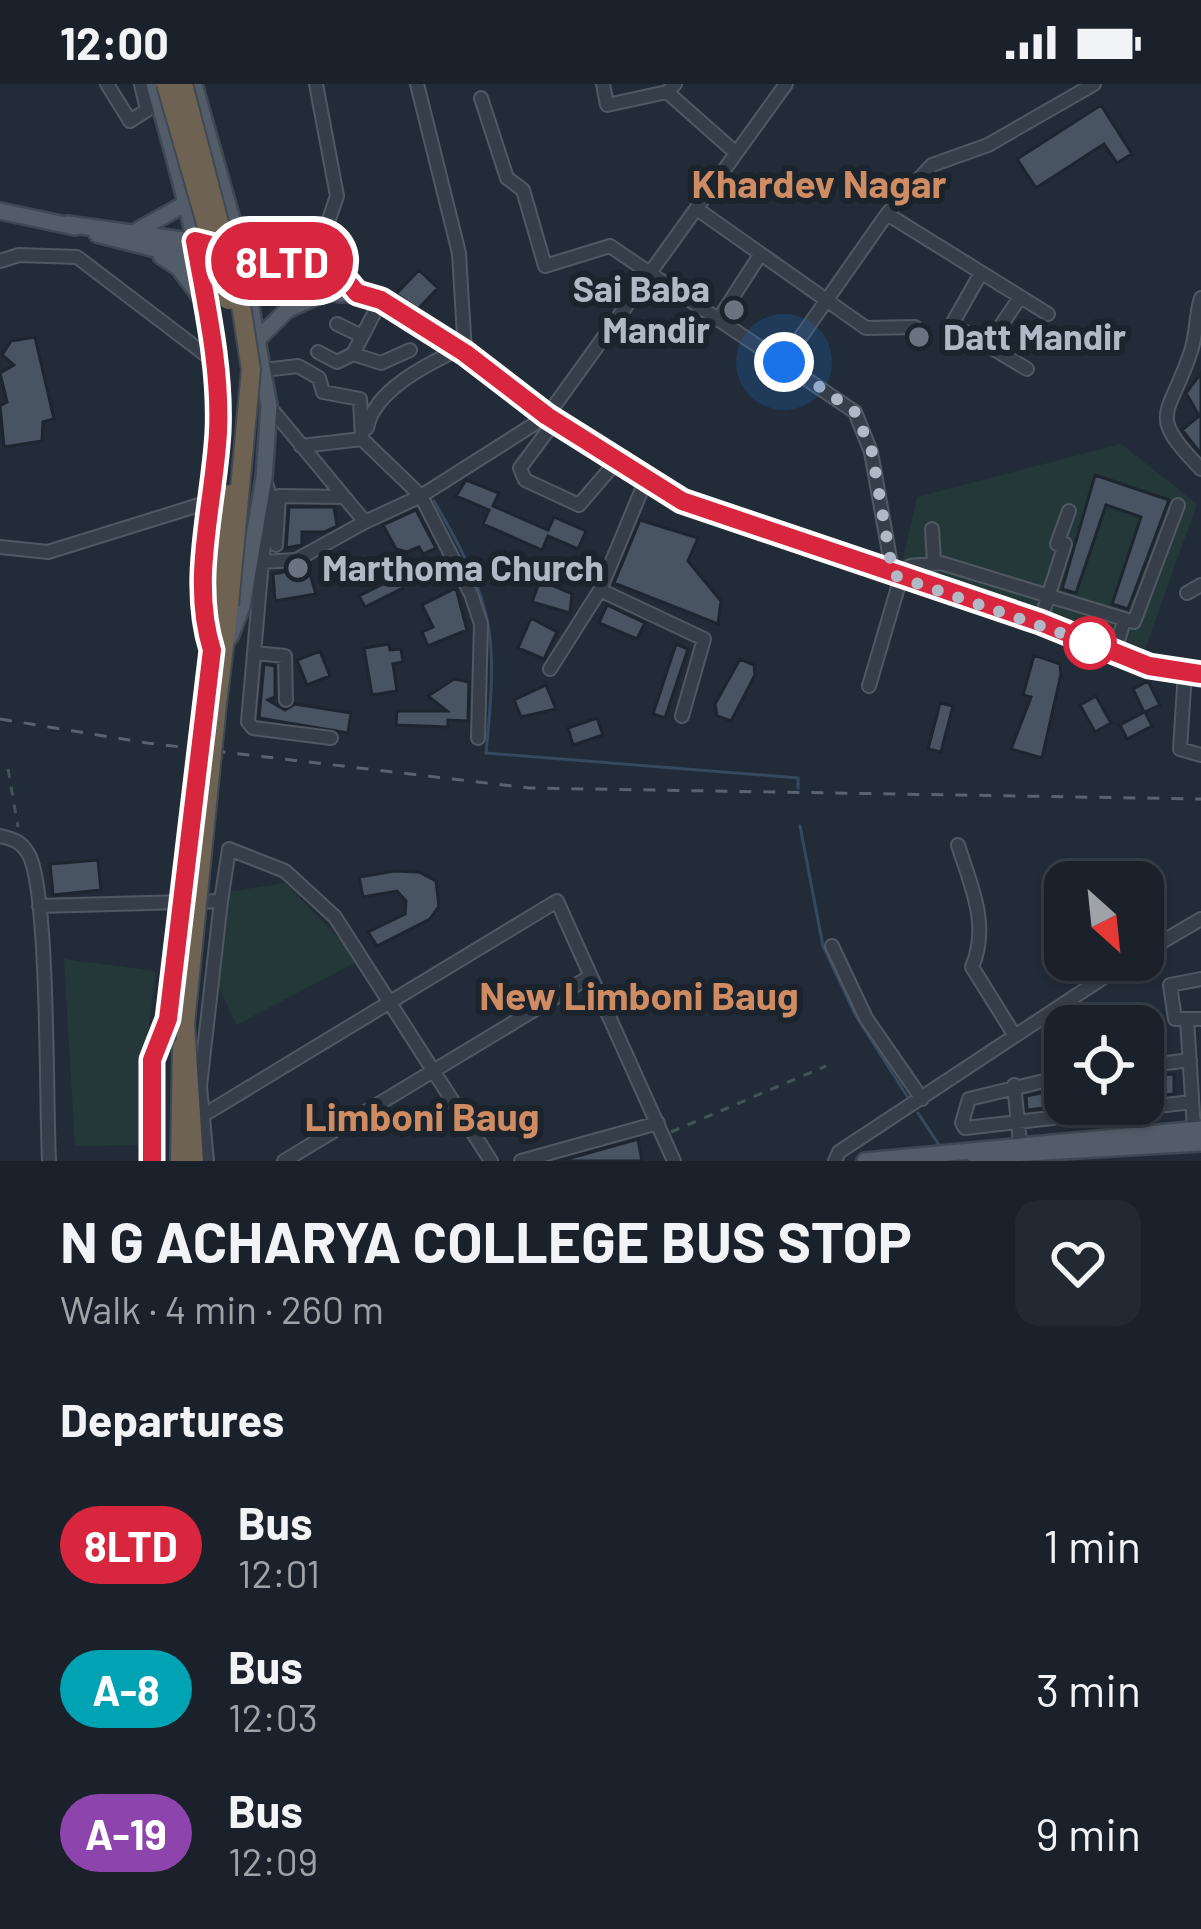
<!DOCTYPE html>
<html lang="en">
<head>
<meta charset="utf-8">
<style>
	body { margin:0; font-family:Barlow,sans-serif; background:#232932; color:#f1f3f6; height:100vh; display:flex; flex-direction:column; font-size:45px; white-space:nowrap }
	* { box-sizing:border-box; margin:0 }
	p { font-size:39px; color:#9fa3a8 }
	.icon { flex:none; width:66px; height:66px; fill:none; stroke:currentColor; stroke-width:2; stroke-linecap:round; stroke-linejoin:round }
	.map { position:relative; height:1077px; overflow:hidden }
	.details { display:flex; flex-direction:column; background:#1a212a; flex:1 }
	.details>* { flex:none }
	.badge { padding:0 24px; border-radius:39px; font-size:42px; line-height:78px }
	.needle { width:78px; rotate:153deg }
	.buttons { position:absolute; left:1044px; top:777px; display:grid; gap:24px }
	.buttons a { display:grid; place-items:center; width:120px; height:120px; border-radius:24px; background:#1a212a; box-shadow:0 3px 9px #0004,0 0 0 3px #383e47; font-size:60px }
	.you { position:absolute; width:60px; height:60px; margin:-30px; border:9px solid #fff; border-radius:50%; background:#1a73e8; box-shadow:0 0 0 18px #1a73e833 }
	.map>.badge { position:absolute; translate:-50% -50%; box-shadow:0 0 0 6px #fff }
	h2 { padding:0 60px; font-size:45px; line-height:108px }
	.round { display:grid; place-items:center; flex:none; width:126px; height:126px; border-radius:24px; background:#232932 }
	.summary { display:flex; align-items:center; justify-content:space-between; height:204px; padding:0 60px }
	h1 { font-size:57px; font-weight:700; line-height:90px }
	ul { padding:0; list-style:none }
	li { display:flex; align-items:center; gap:36px; height:144px; padding:0 60px }
	li div { flex:1 }
	li b { display:block; font-size:45px }
	li em { font-style:normal }
	li .badge { min-width:132px; font-weight:700; text-align:center }
	.status { display:flex; justify-content:space-between; align-items:center; height:84px; padding:0 60px; background:#1a212a; direction:ltr }
	.status svg { height:33px; fill:currentColor }
	.map>svg:first-child { display:block }
	.green { fill:#243839 }
	.lines { fill:none; stroke-linecap:round; stroke-linejoin:round }
	.stream { stroke:#36495f; stroke-width:3 }
	.building { fill:#485462; stroke:#1d252f; stroke-width:3 }
	.minor-casing { stroke:#505963; stroke-width:16 }
	.major-casing { stroke:#3f4752; stroke-width:20 }
	.highway-casing { stroke:#404953; stroke-width:22 }
	.path { stroke:#415556; stroke-width:3; stroke-dasharray:9 9; stroke-linecap:butt }
	.minor { stroke:#353e49; stroke-width:12 }
	.major { stroke:#535d69; stroke-width:15 }
	.highway { stroke:#6e6253; stroke-width:18 }
	.rail { stroke:#57636f; stroke-width:3; stroke-dasharray:12 12; stroke-linecap:butt }
	.highway-bridge-casing { stroke:#404953; stroke-width:22; stroke-linecap:butt }
	.highway-bridge { stroke:#6e6253; stroke-width:18 }
	.line-casing { stroke:#fff; stroke-width:27 }
	.line { stroke:#d7263d; stroke-width:18 }
	.walk { stroke:#b0b9c5; stroke-width:12; stroke-dasharray:0 21.6 }
	.worship-dot { fill:#6b7280; stroke:#1b232d; stroke-width:4.5 }
	.stop-dot { fill:#fff; stroke:#d7263d; stroke-width:6 }
	.labels { text-anchor:middle; stroke-width:12; stroke-linejoin:round; paint-order:stroke }
	.poi-label { font-size:36px; font-weight:bold; fill:#b0b9c5; stroke:#1b232d; text-anchor:start }
	.neighbourhood-label { font-size:39px; font-weight:bold; fill:#cf8b61; stroke:#1b232d }
</style>
</head>
<body>
<div class="status"><b>12:00</b><svg viewBox="0 0 49 12"><path d="M0 12V9h3v3zM5 12V6h3v6zM10 12V3h3v9zM15 12V0h3v12zM26 1h20v11H26zM47 4h2v5h-2z"/></svg></div>
<div class="map">
<svg width="1201" height="1077" viewBox="0 0 1201 1077">
	<rect width="100%" height="100%" fill="#222c38"/>
	<path class="green" d="M 1121,360 L 1197,420 L 1145,565 L 901,484 L 917,413 Z
		M 285,799 L 360,876 L 236,941 L 217,899 L 228,808 Z
		M 64,875 L 156,887 L 141,1006 L 143,1061 L 75,1062 Z"/>
	<g class="lines">
		<path class="stream" d="M 434,417 C 495,522 498,548 486,669 L 798,694 L 798,704
			M 800,742 L 823,862 L 856,932 L 907,1012
			M 918,1029 L 939,1061"/>
	</g>
	<path class="building" d="M 1101,21 L 1132,70 L 1117,79 L 1104,60 L 1036,104 L 1017,75 Z
		M 419,186 L 438,204 L 418,225 L 396,210 Z
		M 35,253 L 54,335 L 43,338 L 42,357 L 4,363 L 0,322 L 7,318 L 0,289 L 14,281 L 2,271 L 11,257 Z
		M 1201,289 L 1201,370 L 1182,346 L 1199,332 L 1186,309 Z
		M 1095,391 L 1169,416 L 1128,525 L 1112,520 L 1141,433 L 1106,421 L 1076,509 L 1062,505 Z
		M 466,396 L 499,409 L 493,422 L 548,446 L 554,433 L 586,447 L 578,465 L 548,452 L 542,466 L 483,440 L 489,426 L 456,412 Z
		M 289,423 L 334,423 L 337,442 L 324,448 L 302,448 L 302,461 L 286,464 Z
		M 416,426 L 436,464 L 423,470 L 419,463 L 407,468 L 396,465 L 383,441 Z
		M 640,436 L 698,454 L 688,477 L 721,517 L 718,540 L 614,499 Z
		M 308,483 L 316,510 L 275,517 L 273,490 Z
		M 397,493 L 403,504 L 365,523 L 359,512 Z
		M 540,496 L 572,510 L 570,529 L 532,518 Z
		M 456,504 L 467,546 L 428,562 L 422,548 L 433,543 L 422,521 Z
		M 607,521 L 645,539 L 637,555 L 599,539 Z
		M 531,534 L 557,548 L 544,575 L 518,564 Z
		M 389,560 L 390,566 L 401,565 L 403,578 L 393,580 L 397,607 L 372,611 L 364,564 Z
		M 676,560 L 688,565 L 665,634 L 653,630 Z
		M 320,567 L 330,592 L 307,601 L 297,576 Z
		M 1034,571 L 1060,580 L 1061,590 L 1042,674 L 1011,665 L 1031,613 L 1023,611 Z
		M 740,575 L 754,581 L 755,591 L 731,637 L 717,632 L 715,620 Z
		M 264,580 L 275,582 L 275,613 L 268,616 L 285,626 L 295,620 L 351,629 L 348,649 L 259,634 Z
		M 454,595 L 469,598 L 468,637 L 448,636 L 448,643 L 396,641 L 397,627 L 447,627 L 428,612 Z
		M 1148,597 L 1160,621 L 1145,628 L 1152,642 L 1127,655 L 1120,641 L 1144,628 L 1133,605 Z
		M 546,601 L 556,625 L 521,633 L 514,616 Z
		M 1096,612 L 1111,639 L 1095,648 L 1080,621 Z
		M 940,619 L 953,622 L 941,668 L 928,665 Z
		M 597,634 L 603,651 L 573,661 L 568,644 Z
		M 98,776 L 101,806 L 53,811 L 50,780 Z
		M 395,787 L 419,788 L 436,797 L 439,822 L 430,835 L 377,862 L 368,848 L 405,830 L 406,817 L 397,807 L 363,813 L 359,793 Z
		M 1174,990 L 1174,1010 L 1143,1013 L 1143,992 Z
		M 1065,1004 L 1065,1022 L 1027,1026 L 1026,1012 Z
		M 638,1055 L 642,1077 L 560,1077 Z"/>
	<g class="lines">
		<defs>
			<path id="minor" d="M 107,0 L 130,37 L 147,26 L 141,0
				M 417,0 L 459,169 L 465,269
				M 603,0 L 607,21 L 667,8 L 675,0
				M 667,8 L 736,69
				M 481,14 L 507,94 L 523,106 L 545,182 L 610,162 L 855,328 L 871,368 L 893,491
				M 697,125 L 866,244 L 915,243
				M 887,130 L 1048,230
				M 0,177 L 19,171 L 77,173 L 215,278
				M 312,185 L 337,112 L 316,0
				M 981,189 L 952,240 L 1027,285
				M 1201,214 C 1195,232 1197,252 1190,270 C 1169,333 1146,329 1201,385
				M 718,236 L 760,171
				M 337,240 L 362,252
				M 987,262 L 1019,215
				M 318,268 L 337,278 L 353,270 L 381,216
				M 353,270 L 381,279 L 410,266
				M 784,277 L 887,130 L 932,81 L 988,61 L 1094,0
				M 264,286 L 298,282 L 319,294 L 323,308 L 360,315 L 362,355 L 421,412 L 471,510 L 481,540 L 478,654
				M 269,322 L 365,438 L 421,412 L 547,332 L 786,0
				M 555,337 L 520,384 L 525,396 L 579,421 L 616,378
				M 367,344 C 374,306 428,280 459,265
				M 301,362 L 362,355
				M 265,397 L 270,411 L 262,478 L 296,476 L 365,438
				M 932,445 L 934,478
				M 1057,460 L 1069,427
				M 276,461 L 279,412 L 343,413
				M 0,463 L 48,468 L 212,417
				M 262,478 L 248,638 L 253,644 L 331,654
				M 910,482 L 941,479 L 1134,538 L 1178,421
				M 600,506 L 704,555 L 682,632
				M 1187,509 L 1201,501
				M 1040,538 L 1065,460 L 1059,455
				M 255,569 L 285,572 L 286,616
				M 1114,570 L 1124,537
				M 550,585 L 600,506 L 645,398
				M 1185,588 L 1180,665 L 1201,671
				M 869,602 L 901,493
				M 0,752 C 14,755 22,758 29,771 C 49,809 46,1021 49,1077
				M 958,761 C 971,802 990,841 972,883 L 1015,952
				M 39,822 L 221,817 L 229,765 L 285,787 L 335,833 L 491,1077
				M 832,862 L 866,934 L 922,1015
				M 1143,869 L 1201,835
				M 1201,895 L 1170,901 L 1175,935 L 1201,935
				M 1187,935 L 1194,1046
				M 1143,982 L 1190,976
				M 1065,992 L 969,1015 L 962,1039 L 965,1044 L 1192,1018
				M 1014,1001 L 1020,1058
				M 202,1032 L 557,817 L 674,1077
				M 207,1077 L 200,1002 L 221,817
				M 284,1077 L 589,893
				M 521,1077 L 658,1039
				M 835,1077 L 839,1068 L 1130,876"/>
			<path id="major" d="M 154,0 C 185,111 218,224 218,341 C 219,412 187,489 209,558
				M 194,0 L 240,164 L 269,322 L 264,394 L 242,522 L 230,553
				M 0,127 L 75,143
				M 67,140 L 240,164 L 345,195 L 357,209 L 381,216 L 465,269 L 547,332 L 682,417 L 1040,538 L 1149,582 L 1201,590
				M 140,145 L 187,119
				M 97,150 L 202,177
				M 161,172 L 179,184 L 202,215
				M 237,184 L 340,210 L 357,209
				M 260,253 L 287,226 L 326,208
				M 975,1072 L 1201,1059
				M 865,1077 L 1201,1045"/>
			<path id="highway" d="M 211,570 L 216,519
				M 217,620 L 229,521
				M 185,940 L 194,1077
				M 152,1077 L 152,976 L 168,935
				M 180,1077 L 182,963"/>
		</defs>
		<use href="#minor" class="minor-casing"/>
		<use href="#major" class="major-casing"/>
		<use href="#highway" class="highway-casing"/>
		<path class="path" d="M 8,685 L 18,743
			M 671,1048 L 826,982"/>
		<use href="#minor" class="minor"/>
		<use href="#major" class="major"/>
		<use href="#highway" class="highway"/>
		<path class="rail" d="M 0,635 L 147,659 L 529,704 L 1201,715"/>
		<defs>
			<path id="highway-bridge" d="M 166,0 L 228,216
				M 183,0 L 242,227 L 251,286 L 229,521
				M 216,519 L 229,410
				M 168,935 L 200,660
				M 185,940 L 217,620"/>
		</defs>
		<use href="#highway-bridge" class="highway-bridge-casing"/>
		<use href="#highway-bridge" class="highway-bridge"/>
	</g>
	<g class="lines">
		<defs>
			<path id="line" d="M 152,1077 L 152,976 L 168,935 L 212,566 C 190,496 214,421 218,348 C 221,284 206,220 195,157 L 345,195 L 357,209 L 381,216 L 465,269 L 547,332 L 682,417 L 1040,538 L 1149,582 L 1201,590"/>
		</defs>
		<use href="#line" class="line-casing"/>
		<use href="#line" class="line"/>
		<path class="walk" d="M 784,278 L 855,328 L 872,368 L 893,491 L 1090,559"/>
	</g>
	<g class="worship-dot">
		<circle cx="734" cy="226" r="12"/>
		<circle cx="919" cy="253" r="12"/>
		<circle cx="298" cy="484" r="12"/>
	</g>
	<circle class="stop-dot" cx="1090" cy="559" r="24"/>
	<g class="labels">
		<g class="poi-label">
			<text x="710" y="218" text-anchor="end">Sai Baba<tspan x="710" dy="41">Mandir</tspan></text>
			<text x="943" y="266">Datt Mandir</text>
			<text x="322" y="497">Marthoma Church</text>
		</g>
		<g class="neighbourhood-label">
			<text x="819" y="114">Khardev Nagar</text>
			<text x="639" y="926">New Limboni Baug</text>
			<text x="422" y="1047">Limboni Baug</text>
		</g>
	</g>
</svg>
<div class="buttons">
<a><svg class="needle" viewBox="-14 -14 28 28"><path d="M0-13l5 13h-10z" fill="#e53935"/><path d="M0 13l5-13h-10z" fill="#9fa3a8"/></svg></a>
<a><svg class="icon" aria-label="locate" viewBox="0 0 24 24"><circle cx="12" cy="12" r="6"/><path d="M12 2v4M12 18v4M2 12h4M18 12h4"/></svg></a>
</div>
<div class="you" style="left:784px;top:278px"></div>
<b class="badge" style="left:282px;top:177px;background:#d7263d;color:#fff">8LTD</b>
</div>
<section class="details">
<div class="summary"><div><h1>N G ACHARYA COLLEGE BUS STOP</h1><p>Walk · 4 min · 260 m</p></div><a class="round"><svg class="icon" aria-label="heart" viewBox="0 0 24 24"><path d="M12 20l-8-8c-3-5 5-10 8-4 3-6 11-1 8 4z"/></svg></a></div>
<h2>Departures</h2>
<ul>
<li><span class="badge" style="background:#d7263d;color:#fff">8LTD</span><div><b>Bus</b><p>12:01</p></div><em>1 min</em></li>
<li><span class="badge" style="background:#00a3b4;color:#fff">A-8</span><div><b>Bus</b><p>12:03</p></div><em>3 min</em></li>
<li><span class="badge" style="background:#8e44ad;color:#fff">A-19</span><div><b>Bus</b><p>12:09</p></div><em>9 min</em></li>
</ul>
</section>
</body>
</html>
